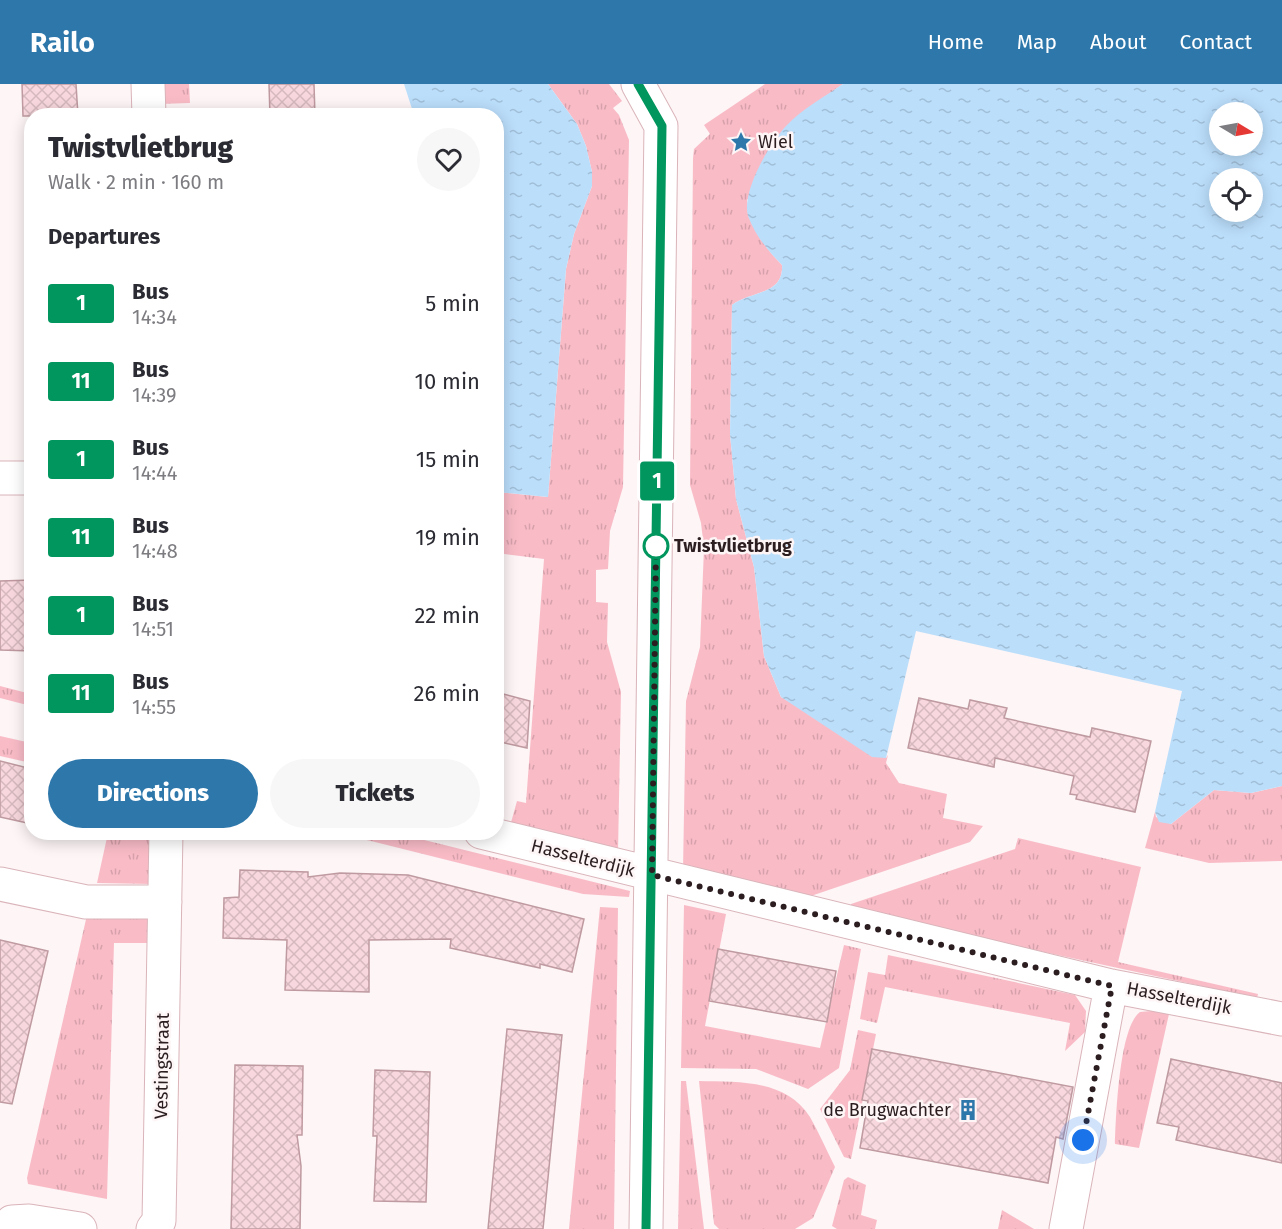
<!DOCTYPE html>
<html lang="en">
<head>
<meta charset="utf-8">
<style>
	body { margin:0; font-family:"Fira Sans",sans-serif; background:#f7f7f7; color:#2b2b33; height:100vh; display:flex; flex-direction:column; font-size:22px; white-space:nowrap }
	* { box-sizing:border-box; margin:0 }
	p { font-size:20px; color:#7c7c81 }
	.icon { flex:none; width:33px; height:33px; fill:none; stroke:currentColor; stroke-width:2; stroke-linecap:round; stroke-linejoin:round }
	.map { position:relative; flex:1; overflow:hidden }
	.panel { position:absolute; left:24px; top:24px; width:480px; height:732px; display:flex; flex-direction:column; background:#fff; border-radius:24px; box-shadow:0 3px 15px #0003 }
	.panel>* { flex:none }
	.badge { padding:0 12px; border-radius:4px; font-size:21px; line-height:39px }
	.needle { width:39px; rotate:100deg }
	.controls { position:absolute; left:1209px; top:18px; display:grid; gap:12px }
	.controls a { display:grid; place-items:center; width:54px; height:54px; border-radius:50%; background:#fff; box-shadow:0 3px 15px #0003; font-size:30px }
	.you { position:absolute; width:30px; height:30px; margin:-15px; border:4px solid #fff; border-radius:50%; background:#1a73e8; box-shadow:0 0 0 9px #1a73e833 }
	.map>.badge { position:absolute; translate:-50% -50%; box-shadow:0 0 0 3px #fff }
	h2 { padding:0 24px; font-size:22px; line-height:54px }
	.round { display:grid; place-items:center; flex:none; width:63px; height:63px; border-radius:32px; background:#f7f7f7 }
	.headline { display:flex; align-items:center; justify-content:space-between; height:102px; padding:0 24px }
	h1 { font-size:28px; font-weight:800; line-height:45px }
	.primary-button { display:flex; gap:12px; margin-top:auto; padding:12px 24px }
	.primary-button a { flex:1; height:69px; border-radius:36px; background:#2d77ab; color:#fff; font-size:24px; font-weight:800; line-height:69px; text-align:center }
	.primary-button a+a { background:#f7f7f7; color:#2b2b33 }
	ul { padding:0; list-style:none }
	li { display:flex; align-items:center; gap:18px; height:78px; padding:0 24px }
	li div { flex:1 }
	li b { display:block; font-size:22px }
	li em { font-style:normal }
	li .badge { min-width:66px; font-weight:700; text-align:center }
	header { display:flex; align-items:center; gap:36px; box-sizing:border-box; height:84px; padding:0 30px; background:#2d77ab; color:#fff }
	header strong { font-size:28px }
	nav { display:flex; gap:33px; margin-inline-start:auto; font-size:21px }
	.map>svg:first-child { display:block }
	.grass { fill:url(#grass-tufts) }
	.water { fill:url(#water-ripples); fill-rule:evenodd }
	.building { fill:url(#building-cross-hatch); stroke:#bf9aa0; stroke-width:1.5 }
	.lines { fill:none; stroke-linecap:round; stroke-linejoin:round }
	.minor-casing { stroke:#dab4ba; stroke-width:35 }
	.minor { stroke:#fff; stroke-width:33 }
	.line-casing { stroke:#fff; stroke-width:14 }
	.line { stroke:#00965e; stroke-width:9 }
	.walk { stroke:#2b1d20; stroke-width:6; stroke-dasharray:0 10.8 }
	.stop-dot { fill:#fff; stroke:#00965e; stroke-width:3 }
	.labels { text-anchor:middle; stroke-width:5; stroke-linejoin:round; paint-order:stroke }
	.poi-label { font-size:18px; fill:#2b1d20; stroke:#fdf5f6; text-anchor:start }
	.stop-label { font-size:18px; font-weight:bold; fill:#2b1d20; stroke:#fdf5f6; text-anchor:start }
	.street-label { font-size:18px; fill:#2b1d20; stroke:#fdf5f6 }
</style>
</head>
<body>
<header>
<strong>Railo</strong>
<nav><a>Home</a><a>Map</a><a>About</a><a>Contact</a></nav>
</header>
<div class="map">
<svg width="1282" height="1145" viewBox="0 0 1282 1145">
	<defs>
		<pattern id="grass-tufts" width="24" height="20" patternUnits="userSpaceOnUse" patternTransform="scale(1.5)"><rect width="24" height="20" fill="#f9bcc7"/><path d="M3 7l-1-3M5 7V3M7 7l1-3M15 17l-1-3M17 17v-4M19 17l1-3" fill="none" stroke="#d6a1ab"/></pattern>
		<pattern id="water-ripples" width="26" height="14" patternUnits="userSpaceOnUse" patternTransform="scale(1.5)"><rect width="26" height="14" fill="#bbdefb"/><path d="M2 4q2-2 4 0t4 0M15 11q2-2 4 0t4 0" fill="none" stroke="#a1bed7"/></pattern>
		<pattern id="building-cross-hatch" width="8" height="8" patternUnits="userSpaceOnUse" patternTransform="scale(1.5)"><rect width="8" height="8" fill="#f8d8de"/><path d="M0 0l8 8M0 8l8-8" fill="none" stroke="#d5b9be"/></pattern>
	</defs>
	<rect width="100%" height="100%" fill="#fdf5f6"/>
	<path class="grass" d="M 159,0 L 189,0 L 190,19 L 160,20 Z
		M 548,0 L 609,0 L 622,17 L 613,24 L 619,31 L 629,56 L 623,403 L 610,447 L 608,485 L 596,486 L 596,518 L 608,519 L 607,558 L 621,608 L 618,768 L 510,742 L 517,717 L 526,719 L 544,475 L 497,469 L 497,408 L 548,413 L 566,185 L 574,150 L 592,102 L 592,88 L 586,62 L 577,40 Z
		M 765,0 L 843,0 L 823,14 L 747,116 C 749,142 764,163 782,181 C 784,211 751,207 732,221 L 730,350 L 736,415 L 754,483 L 764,572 L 781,613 L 886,674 L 888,671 L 886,679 L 899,699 L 947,710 L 943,734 L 983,742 L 970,758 L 805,814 L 683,786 L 686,617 L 700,563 L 704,464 L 701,439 L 690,401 L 693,74 L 694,65 L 710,50 L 704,41 Z
		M 497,164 L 503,231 L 497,325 Z
		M 0,602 L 31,610 L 31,622 L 0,614 Z
		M 0,652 L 31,659 L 31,679 L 0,672 Z
		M 1282,702 L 1282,777 L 1209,779 L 1145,764 L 1155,728 L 1156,733 L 1171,740 L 1214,706 L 1251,709 Z
		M 108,749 L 152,749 L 150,800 L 97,799 Z
		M 339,749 L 396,749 L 630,807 L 629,813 L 583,810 Z
		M 1018,754 L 1141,783 L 1118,878 L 1258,910 L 1257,914 L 850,826 L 851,820 L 1015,765 Z
		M 684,821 L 726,830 L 705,942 L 820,964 L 844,861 L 861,865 L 839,984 L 808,1005 L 756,985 L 681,984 Z
		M 600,823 L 618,824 L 614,1145 L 569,1145 Z
		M 87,831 L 149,833 L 149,859 L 114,859 L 107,1115 L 28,1100 L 27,1094 Z
		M 888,871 L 1075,911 L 1086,927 L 1085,948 L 1065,967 L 1070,939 L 885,903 L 877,939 L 860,935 L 868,888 L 885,891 Z
		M 1151,927 L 1169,930 L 1139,1064 L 1115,1060 C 1116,1033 1119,943 1140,928 Z
		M 858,946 L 876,950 L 851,1075 L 844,1073 L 820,1025 L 850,986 Z
		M 681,997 L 686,997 L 704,1145 L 678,1145 Z
		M 699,997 C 738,998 786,995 810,1033 C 819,1049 827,1067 835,1083 L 813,1134 L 795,1145 L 719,1145 L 714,1140 Z
		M 848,1093 L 866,1101 L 861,1131 L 877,1136 L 875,1145 L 837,1145 L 832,1142 L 844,1096 Z
		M 1002,1126 L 1034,1145 L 998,1145 Z"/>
	<path class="water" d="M 404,0 L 548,0 L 577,40 L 586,62 L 592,88 L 592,102 L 574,150 L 566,185 L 548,413 L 497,408 L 497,325 L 503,231 L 496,164 L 496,32 L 414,31 Z
		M 843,0 L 1282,0 L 1282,702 L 1251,709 L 1214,706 L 1171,740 L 1159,738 L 1155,728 L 1182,607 L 916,547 L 886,674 L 872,673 L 781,613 L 764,572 L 754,483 L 736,415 L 730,350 L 732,221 C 751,207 784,211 782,181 C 768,167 755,151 748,132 C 741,108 770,58 787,41 C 802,25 824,13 843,0 ZM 1220,28 L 1252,28 L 1252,62 L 1220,62 ZM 1220,94 L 1252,94 L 1252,128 L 1220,128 Z"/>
	<path class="building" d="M 22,0 L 76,0 L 78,32 L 23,32 Z
		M 269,0 L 314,0 L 315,32 L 270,32 Z
		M 32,496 L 32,567 L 0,566 L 0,497 Z
		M 496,608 L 530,617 L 527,664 L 496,657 Z
		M 919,614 L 968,625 L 970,616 L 1007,624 L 1004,634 L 1090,653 L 1092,644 L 1151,657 L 1135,728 L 1076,715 L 1077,711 L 1070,710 L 1074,692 L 995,674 L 994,683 L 908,664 Z
		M 0,677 L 32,685 L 32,740 L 0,733 Z
		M 240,786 L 308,788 L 308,793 L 340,789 L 408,791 L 584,835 L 572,888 L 540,880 L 540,884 L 450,864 L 451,855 L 369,856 L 369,908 L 285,906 L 287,856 L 223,854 L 224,814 L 239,813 Z
		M 0,856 L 48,867 L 12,1020 L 0,1018 Z
		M 718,865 L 836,887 L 827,938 L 709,917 Z
		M 507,945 L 562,951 L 543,1145 L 488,1145 Z
		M 872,965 L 1073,1003 L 1063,1055 L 1056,1053 L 1048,1099 L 860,1064 L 868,1017 L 862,1016 Z
		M 1171,975 L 1282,999 L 1282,1079 L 1176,1056 L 1179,1043 L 1157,1039 Z
		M 235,981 L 303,982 L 302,1051 L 297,1051 L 301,1082 L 300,1145 L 231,1145 Z
		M 375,986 L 430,988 L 426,1118 L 374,1117 L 377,1052 L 373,1052 Z"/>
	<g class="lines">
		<defs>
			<path id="minor" d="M 148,0 L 149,32
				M 638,0 L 661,42 L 646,1145
				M 0,394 L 32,394
				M 481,748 L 1111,902 L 1282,935
				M 0,800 L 86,818 L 165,818
				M 8,1145 L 12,1138 L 29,1137 L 80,1145
				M 153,1145 L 159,1137 L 166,748
				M 1066,1145 L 1111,902"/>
		</defs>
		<use href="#minor" class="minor-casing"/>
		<use href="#minor" class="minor"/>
	</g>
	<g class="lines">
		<defs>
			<path id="line" d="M 638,0 L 662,42 L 646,1145"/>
		</defs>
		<use href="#line" class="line-casing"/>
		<use href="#line" class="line"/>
		<path class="walk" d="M 656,462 L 652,791 L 1112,902 L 1083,1056"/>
	</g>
	<defs>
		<symbol id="sight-bare" viewBox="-9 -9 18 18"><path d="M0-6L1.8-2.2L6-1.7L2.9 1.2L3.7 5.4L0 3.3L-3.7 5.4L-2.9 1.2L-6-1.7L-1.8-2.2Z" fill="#2d77ab" stroke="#fdf5f6" stroke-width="2.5" paint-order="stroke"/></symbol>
		<symbol id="building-bare" viewBox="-9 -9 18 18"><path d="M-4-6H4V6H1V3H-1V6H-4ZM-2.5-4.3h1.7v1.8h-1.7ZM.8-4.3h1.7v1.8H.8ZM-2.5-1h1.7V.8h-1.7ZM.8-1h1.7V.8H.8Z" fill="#2d77ab" stroke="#fdf5f6" stroke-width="2.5" paint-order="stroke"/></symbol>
	</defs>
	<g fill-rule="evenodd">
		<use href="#sight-bare" x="726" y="43" width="30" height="30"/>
		<use href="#building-bare" x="953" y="1011" width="30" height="30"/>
	</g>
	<circle class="stop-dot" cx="656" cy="462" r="12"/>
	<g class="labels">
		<g class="poi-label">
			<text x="758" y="64">Wiel</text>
			<text x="951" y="1032" text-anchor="end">de Brugwachter</text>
		</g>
		<g class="stop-label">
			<text x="674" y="468">Twistvlietbrug</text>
		</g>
		<g class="street-label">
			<text transform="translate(583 774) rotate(14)" y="6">Hasselterdijk</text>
			<text transform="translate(1179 914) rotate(11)" y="6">Hasselterdijk</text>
			<text transform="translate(162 982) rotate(-89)" y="6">Vestingstraat</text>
		</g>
	</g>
</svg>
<div class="controls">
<a><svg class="needle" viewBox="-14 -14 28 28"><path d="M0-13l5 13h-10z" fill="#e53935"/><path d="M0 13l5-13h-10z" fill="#7c7c81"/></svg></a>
<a><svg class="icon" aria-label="locate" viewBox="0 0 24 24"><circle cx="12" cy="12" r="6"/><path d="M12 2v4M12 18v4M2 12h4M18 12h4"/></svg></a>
</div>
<div class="you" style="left:1083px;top:1056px"></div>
<b class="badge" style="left:657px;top:397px;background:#00965e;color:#fff">1</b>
<section class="panel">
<div class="headline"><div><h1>Twistvlietbrug</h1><p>Walk · 2 min · 160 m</p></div><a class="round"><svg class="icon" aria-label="heart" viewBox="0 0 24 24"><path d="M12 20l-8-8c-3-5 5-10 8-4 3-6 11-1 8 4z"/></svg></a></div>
<h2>Departures</h2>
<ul>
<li><span class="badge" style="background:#00965e;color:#fff">1</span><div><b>Bus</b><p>14:34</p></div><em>5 min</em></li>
<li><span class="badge" style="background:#00965e;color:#fff">11</span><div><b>Bus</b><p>14:39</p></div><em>10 min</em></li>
<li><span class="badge" style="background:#00965e;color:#fff">1</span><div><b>Bus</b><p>14:44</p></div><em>15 min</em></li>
<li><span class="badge" style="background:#00965e;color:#fff">11</span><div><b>Bus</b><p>14:48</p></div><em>19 min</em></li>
<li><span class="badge" style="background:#00965e;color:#fff">1</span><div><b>Bus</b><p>14:51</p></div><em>22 min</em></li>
<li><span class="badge" style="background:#00965e;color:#fff">11</span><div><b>Bus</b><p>14:55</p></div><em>26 min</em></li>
</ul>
<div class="primary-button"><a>Directions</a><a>Tickets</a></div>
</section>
</div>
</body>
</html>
